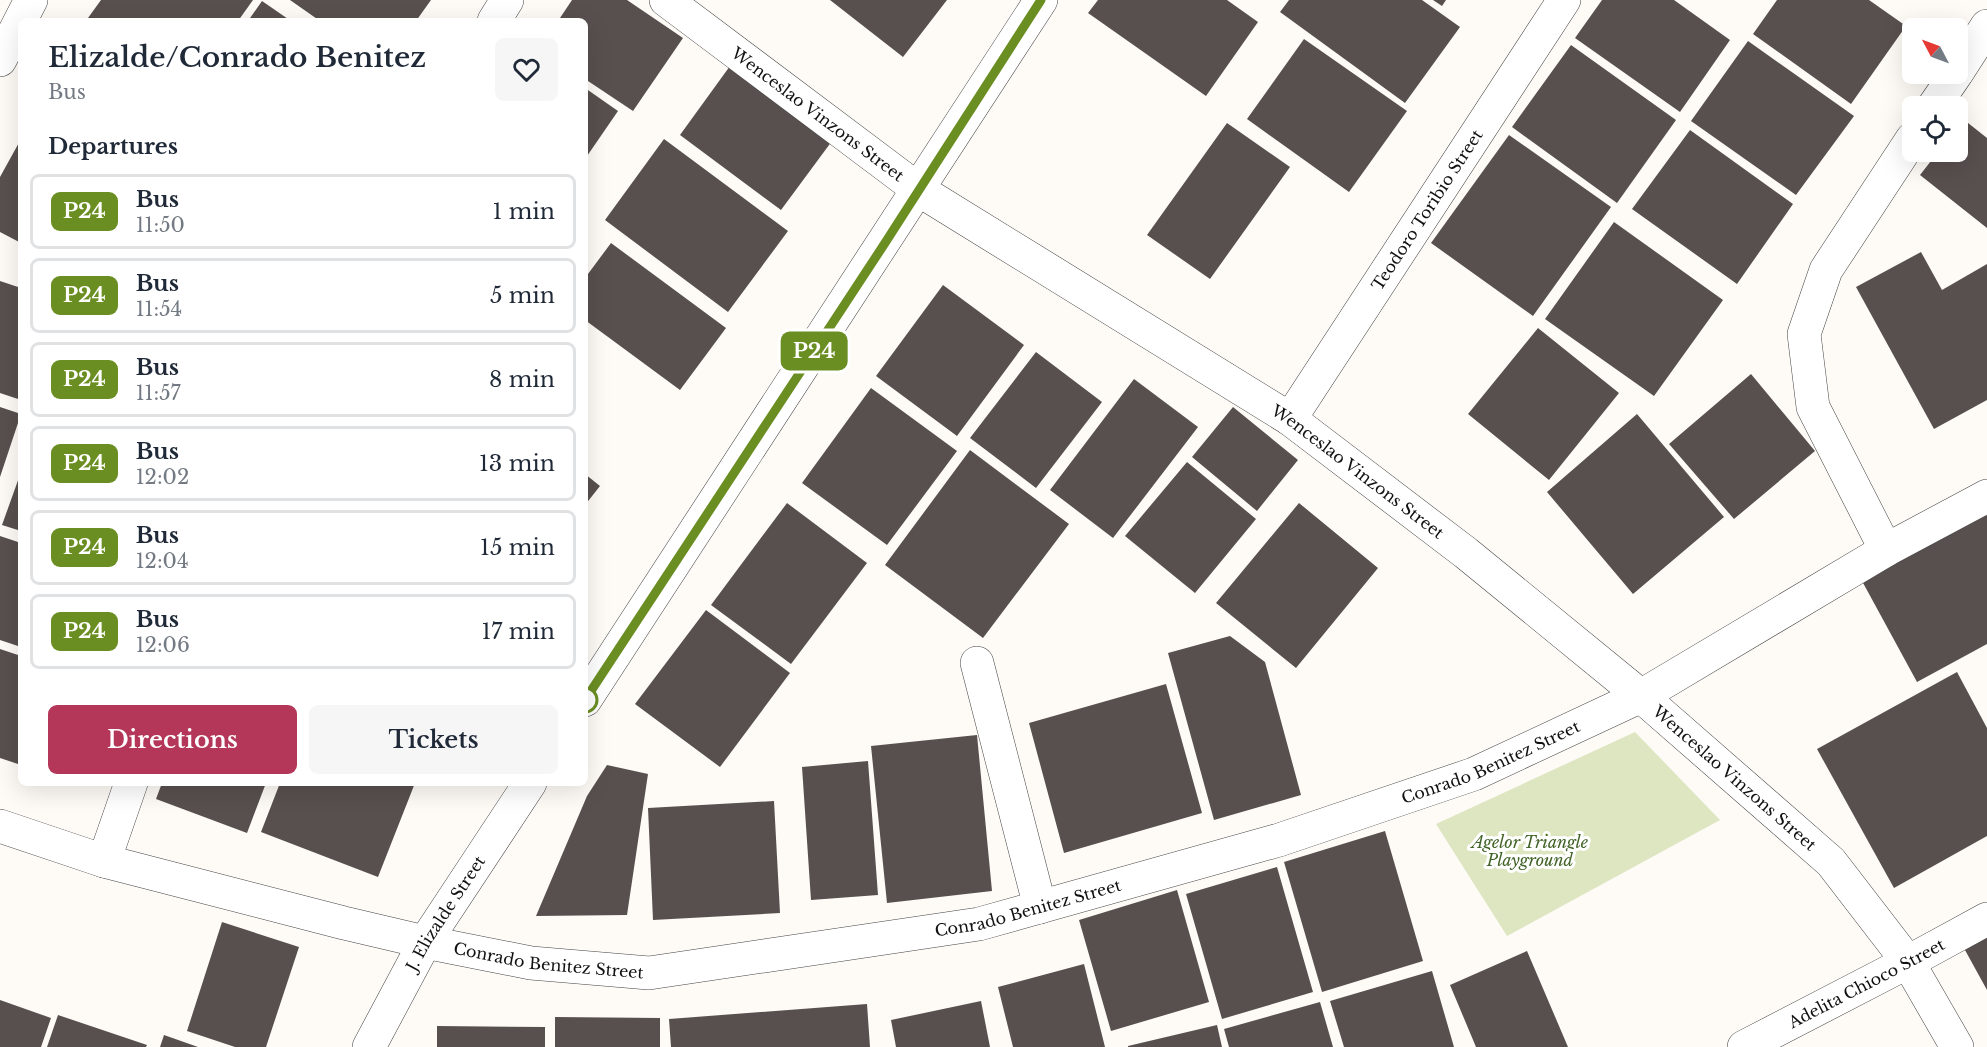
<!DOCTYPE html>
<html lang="en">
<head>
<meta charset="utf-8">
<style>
	body { margin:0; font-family:"Libre Baskerville",serif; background:#f6f6f7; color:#1f2937; height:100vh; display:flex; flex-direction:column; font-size:22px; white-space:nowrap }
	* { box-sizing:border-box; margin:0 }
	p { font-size:20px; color:#747a83 }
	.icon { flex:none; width:33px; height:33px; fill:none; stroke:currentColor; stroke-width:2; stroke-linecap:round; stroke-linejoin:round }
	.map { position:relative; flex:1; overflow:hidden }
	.drawer { position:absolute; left:18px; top:18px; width:570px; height:768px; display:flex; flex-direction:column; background:#fff; border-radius:9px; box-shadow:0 6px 24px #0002 }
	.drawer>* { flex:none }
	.badge { padding:0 12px; border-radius:9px; font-size:21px; line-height:39px }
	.needle { width:39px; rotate:311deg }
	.controls { position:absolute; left:1902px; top:18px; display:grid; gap:12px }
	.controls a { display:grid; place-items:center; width:66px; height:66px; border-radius:9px; background:#fff; box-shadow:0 6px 24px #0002; font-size:30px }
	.map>.badge { position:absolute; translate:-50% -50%; box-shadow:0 0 0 3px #fff }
	h2 { padding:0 30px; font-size:22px; line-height:54px }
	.round { display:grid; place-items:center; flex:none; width:63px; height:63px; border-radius:9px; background:#f6f6f7 }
	.head { display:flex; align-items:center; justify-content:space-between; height:102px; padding:0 30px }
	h1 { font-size:28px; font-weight:600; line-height:45px }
	.primary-button { display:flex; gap:12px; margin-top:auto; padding:12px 30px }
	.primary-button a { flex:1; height:69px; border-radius:9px; background:#b43658; color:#fff; font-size:24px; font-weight:600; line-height:69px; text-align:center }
	.primary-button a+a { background:#f6f6f7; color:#1f2937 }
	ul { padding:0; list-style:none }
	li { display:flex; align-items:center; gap:18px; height:75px; margin:0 12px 9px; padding:0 18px; border:3px solid #e0e1e3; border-radius:9px }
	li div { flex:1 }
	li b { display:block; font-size:22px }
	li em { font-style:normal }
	li .badge { min-width:66px; font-weight:700; text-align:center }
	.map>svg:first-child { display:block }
	.green { fill:#dde6c1 }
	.building { fill:#58504e }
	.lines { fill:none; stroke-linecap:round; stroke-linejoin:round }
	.minor-casing { stroke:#444; stroke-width:34 }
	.minor { stroke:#fff; stroke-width:33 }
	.line-casing { stroke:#fff; stroke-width:14 }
	.line { stroke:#6b8e23; stroke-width:9 }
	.stop-dot { fill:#fff; stroke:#6b8e23; stroke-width:3 }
	.labels { text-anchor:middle; stroke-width:6; stroke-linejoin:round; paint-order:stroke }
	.street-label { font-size:16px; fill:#111; stroke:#fff }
	.park-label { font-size:16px; font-style:italic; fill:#416327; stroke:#fff }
</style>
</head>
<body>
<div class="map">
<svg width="1987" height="1047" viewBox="0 0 1987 1047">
	<rect width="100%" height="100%" fill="#fefaf6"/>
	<path class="green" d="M 1635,732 L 1720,820 L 1507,936 L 1436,824 Z"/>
	<path class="building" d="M 101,0 L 253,0 L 238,21 L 91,21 L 88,18 Z
		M 290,0 L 431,0 L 416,21 L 320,21 Z
		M 572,0 L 627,0 L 683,38 L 633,111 L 585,79 L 585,21 L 558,21 Z
		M 830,0 L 947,0 L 903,57 Z
		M 1098,0 L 1227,0 L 1258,22 L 1206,96 L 1088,13 Z
		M 1289,0 L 1422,0 L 1460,27 L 1405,103 L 1280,12 Z
		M 1433,0 L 1446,0 L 1442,6 Z
		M 1602,0 L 1674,0 L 1730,40 L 1680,112 L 1575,38 Z
		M 1777,0 L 1869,0 L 1906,26 L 1851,104 L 1753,34 Z
		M 262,1 L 291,21 L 248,21 Z
		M 1304,39 L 1407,111 L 1349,192 L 1247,119 Z
		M 1748,41 L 1854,116 L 1796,195 L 1691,121 Z
		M 1571,45 L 1676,120 L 1617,203 L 1512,127 Z
		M 730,66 L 832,141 L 781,210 L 680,135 Z
		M 585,88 L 618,111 L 585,159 Z
		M 1963,119 L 1987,138 L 1987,228 L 1920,175 L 1938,152 L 1958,152 L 1958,126 Z
		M 1227,123 L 1290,167 L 1210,279 L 1147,235 Z
		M 1690,130 L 1793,204 L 1737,284 L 1632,209 Z
		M 1509,135 L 1611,207 L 1533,316 L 1431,243 Z
		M 21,139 L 21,243 L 0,232 L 0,177 Z
		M 664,139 L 788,231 L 728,312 L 605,220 Z
		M 1614,222 L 1723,300 L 1654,396 L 1545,319 Z
		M 611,243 L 726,328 L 680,390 L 585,320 L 585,278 Z
		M 1921,252 L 1942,290 L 1987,264 L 1987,400 L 1934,429 L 1856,287 Z
		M 0,281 L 21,288 L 21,400 L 0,393 Z
		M 943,285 L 1024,345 L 957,436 L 876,376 Z
		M 1538,328 L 1619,393 L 1549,480 L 1468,414 Z
		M 1036,352 L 1102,402 L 1036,488 L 970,438 Z
		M 1751,374 L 1815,451 L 1734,519 L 1669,444 Z
		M 1134,379 L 1198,427 L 1113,538 L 1050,490 Z
		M 871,388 L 957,451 L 887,545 L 802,483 Z
		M 0,407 L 21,414 L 0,477 Z
		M 1233,407 L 1298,460 L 1257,511 L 1192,457 Z
		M 1637,414 L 1724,517 L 1633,594 L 1547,492 Z
		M 970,450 L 1069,524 L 983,638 L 885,565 Z
		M 1187,462 L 1256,519 L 1195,593 L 1125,536 Z
		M 21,472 L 21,531 L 2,525 Z
		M 585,474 L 600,486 L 585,505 Z
		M 787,503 L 867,563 L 791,664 L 711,605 Z
		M 1299,503 L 1378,568 L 1296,668 L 1216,603 Z
		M 1985,513 L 1987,516 L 1987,644 L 1917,682 L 1862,581 Z
		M 0,536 L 21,543 L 21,647 L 0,640 Z
		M 706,610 L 790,673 L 720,767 L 635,704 Z
		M 1230,636 L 1265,662 L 1301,795 L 1214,820 L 1168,653 Z
		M 0,649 L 21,656 L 21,765 L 0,758 Z
		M 1957,672 L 1987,728 L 1987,836 L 1894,888 L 1817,749 Z
		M 1166,684 L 1202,813 L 1064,853 L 1029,723 Z
		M 977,735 L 992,891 L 887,903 L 871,746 Z
		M 868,761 L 878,895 L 811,900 L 802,767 Z
		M 607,765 L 648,774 L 627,915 L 536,916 L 587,796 Z
		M 162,783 L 266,783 L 247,833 L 156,799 Z
		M 280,783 L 415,783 L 378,877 L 261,832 Z
		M 774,801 L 780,913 L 653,920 L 648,808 Z
		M 1385,831 L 1423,961 L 1322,992 L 1284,862 Z
		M 1277,867 L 1313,992 L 1222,1019 L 1186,894 Z
		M 1177,890 L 1209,1002 L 1111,1031 L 1079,920 Z
		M 222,922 L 299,947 L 266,1047 L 235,1047 L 187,1031 Z
		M 1987,927 L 1987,990 L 1960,941 Z
		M 1527,951 L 1568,1047 L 1476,1047 L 1450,985 Z
		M 1084,964 L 1105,1047 L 1013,1047 L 998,987 Z
		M 1432,971 L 1454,1047 L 1344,1047 L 1330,1001 Z
		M 0,1000 L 51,1018 L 41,1047 L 0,1047 Z
		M 981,1001 L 990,1047 L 896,1047 L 891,1020 Z
		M 1320,1002 L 1333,1047 L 1229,1047 L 1224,1029 Z
		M 867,1004 L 870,1047 L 671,1047 L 669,1019 Z
		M 58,1015 L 147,1045 L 146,1047 L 47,1047 Z
		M 555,1017 L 660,1018 L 660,1047 L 555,1047 Z
		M 1217,1025 L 1222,1047 L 1128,1047 L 1128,1046 Z
		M 437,1026 L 545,1027 L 545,1047 L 437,1047 Z
		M 164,1035 L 198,1047 L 160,1047 Z"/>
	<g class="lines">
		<defs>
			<g id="minor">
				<path id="s1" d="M 666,0 L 919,190 L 1290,419 L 1466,553 L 1641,696 L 1831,862 L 1908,962 L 1957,1047"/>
				<path d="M 494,21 L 507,0"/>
				<path d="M 0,60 L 31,0"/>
				<path d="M 1958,71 L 1987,26"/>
				<path d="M 1934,106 L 1956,74"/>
				<path id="s2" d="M 1290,419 L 1564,0"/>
				<path d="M 1886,550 L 1813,407 L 1804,334 L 1826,270 L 1912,139"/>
				<path d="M 977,663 L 1040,907"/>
				<path d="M 585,700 L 1041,0"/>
				<path id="s3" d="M 0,826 L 104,861 L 344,923 L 425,942 L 531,963 L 649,973 L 979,924 L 1279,840 L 1474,774 L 1641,696 L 1886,550 L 1987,496"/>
				<path d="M 104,861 L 131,783"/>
				<path id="s4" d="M 369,1047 L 425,942 L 530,783"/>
				<path id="s5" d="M 1744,1047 L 1908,962 L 1987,919"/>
			</g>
		</defs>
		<use href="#minor" class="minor-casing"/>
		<use href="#minor" class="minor"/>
	</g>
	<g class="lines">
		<defs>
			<path id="line" d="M 585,700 L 885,243 L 1041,0"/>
		</defs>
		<use href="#line" class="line-casing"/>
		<use href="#line" class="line"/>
	</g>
	<circle class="stop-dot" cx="585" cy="700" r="12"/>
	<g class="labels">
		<g class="street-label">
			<text dy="6" stroke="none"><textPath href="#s1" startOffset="190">Wenceslao Vinzons Street</textPath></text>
			<text dy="6" stroke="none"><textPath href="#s2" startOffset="250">Teodoro Toribio Street</textPath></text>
			<text dy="6" stroke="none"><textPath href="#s1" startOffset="838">Wenceslao Vinzons Street</textPath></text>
			<text dy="6" stroke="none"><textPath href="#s3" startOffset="1538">Conrado Benitez Street</textPath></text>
			<text dy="6" stroke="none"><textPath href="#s1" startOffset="1324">Wenceslao Vinzons Street</textPath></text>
			<text dy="6" stroke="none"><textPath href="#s3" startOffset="1052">Conrado Benitez Street</textPath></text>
			<text dy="6" stroke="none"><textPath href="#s4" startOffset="154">J. Elizalde Street</textPath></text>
			<text dy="6" stroke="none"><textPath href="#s3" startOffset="566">Conrado Benitez Street</textPath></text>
			<text dy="6" stroke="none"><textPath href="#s5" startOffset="138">Adelita Chioco Street</textPath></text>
		</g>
		<g class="park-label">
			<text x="1530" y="848">Agelor Triangle<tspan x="1530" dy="18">Playground</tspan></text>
		</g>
	</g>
</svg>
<div class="controls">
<a><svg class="needle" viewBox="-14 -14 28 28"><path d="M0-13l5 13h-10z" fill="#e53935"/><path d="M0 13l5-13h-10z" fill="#747a83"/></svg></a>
<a><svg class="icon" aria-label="locate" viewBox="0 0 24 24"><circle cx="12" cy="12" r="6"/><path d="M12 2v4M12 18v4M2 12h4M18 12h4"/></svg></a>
</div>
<b class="badge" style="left:814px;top:351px;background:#6b8e23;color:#fff">P24</b>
<section class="drawer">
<div class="head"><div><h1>Elizalde/Conrado Benitez</h1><p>Bus</p></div><a class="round"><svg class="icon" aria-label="heart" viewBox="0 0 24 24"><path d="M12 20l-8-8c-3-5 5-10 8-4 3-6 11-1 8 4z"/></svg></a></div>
<h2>Departures</h2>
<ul>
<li><span class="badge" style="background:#6b8e23;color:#fff">P24</span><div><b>Bus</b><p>11:50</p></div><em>1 min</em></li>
<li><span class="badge" style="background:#6b8e23;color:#fff">P24</span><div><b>Bus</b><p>11:54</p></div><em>5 min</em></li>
<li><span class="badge" style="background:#6b8e23;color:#fff">P24</span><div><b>Bus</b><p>11:57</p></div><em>8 min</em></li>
<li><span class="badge" style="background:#6b8e23;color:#fff">P24</span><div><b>Bus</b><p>12:02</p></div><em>13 min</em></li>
<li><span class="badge" style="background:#6b8e23;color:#fff">P24</span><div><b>Bus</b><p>12:04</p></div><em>15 min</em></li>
<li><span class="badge" style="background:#6b8e23;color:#fff">P24</span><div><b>Bus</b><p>12:06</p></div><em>17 min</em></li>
</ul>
<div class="primary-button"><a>Directions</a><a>Tickets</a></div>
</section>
</div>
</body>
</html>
